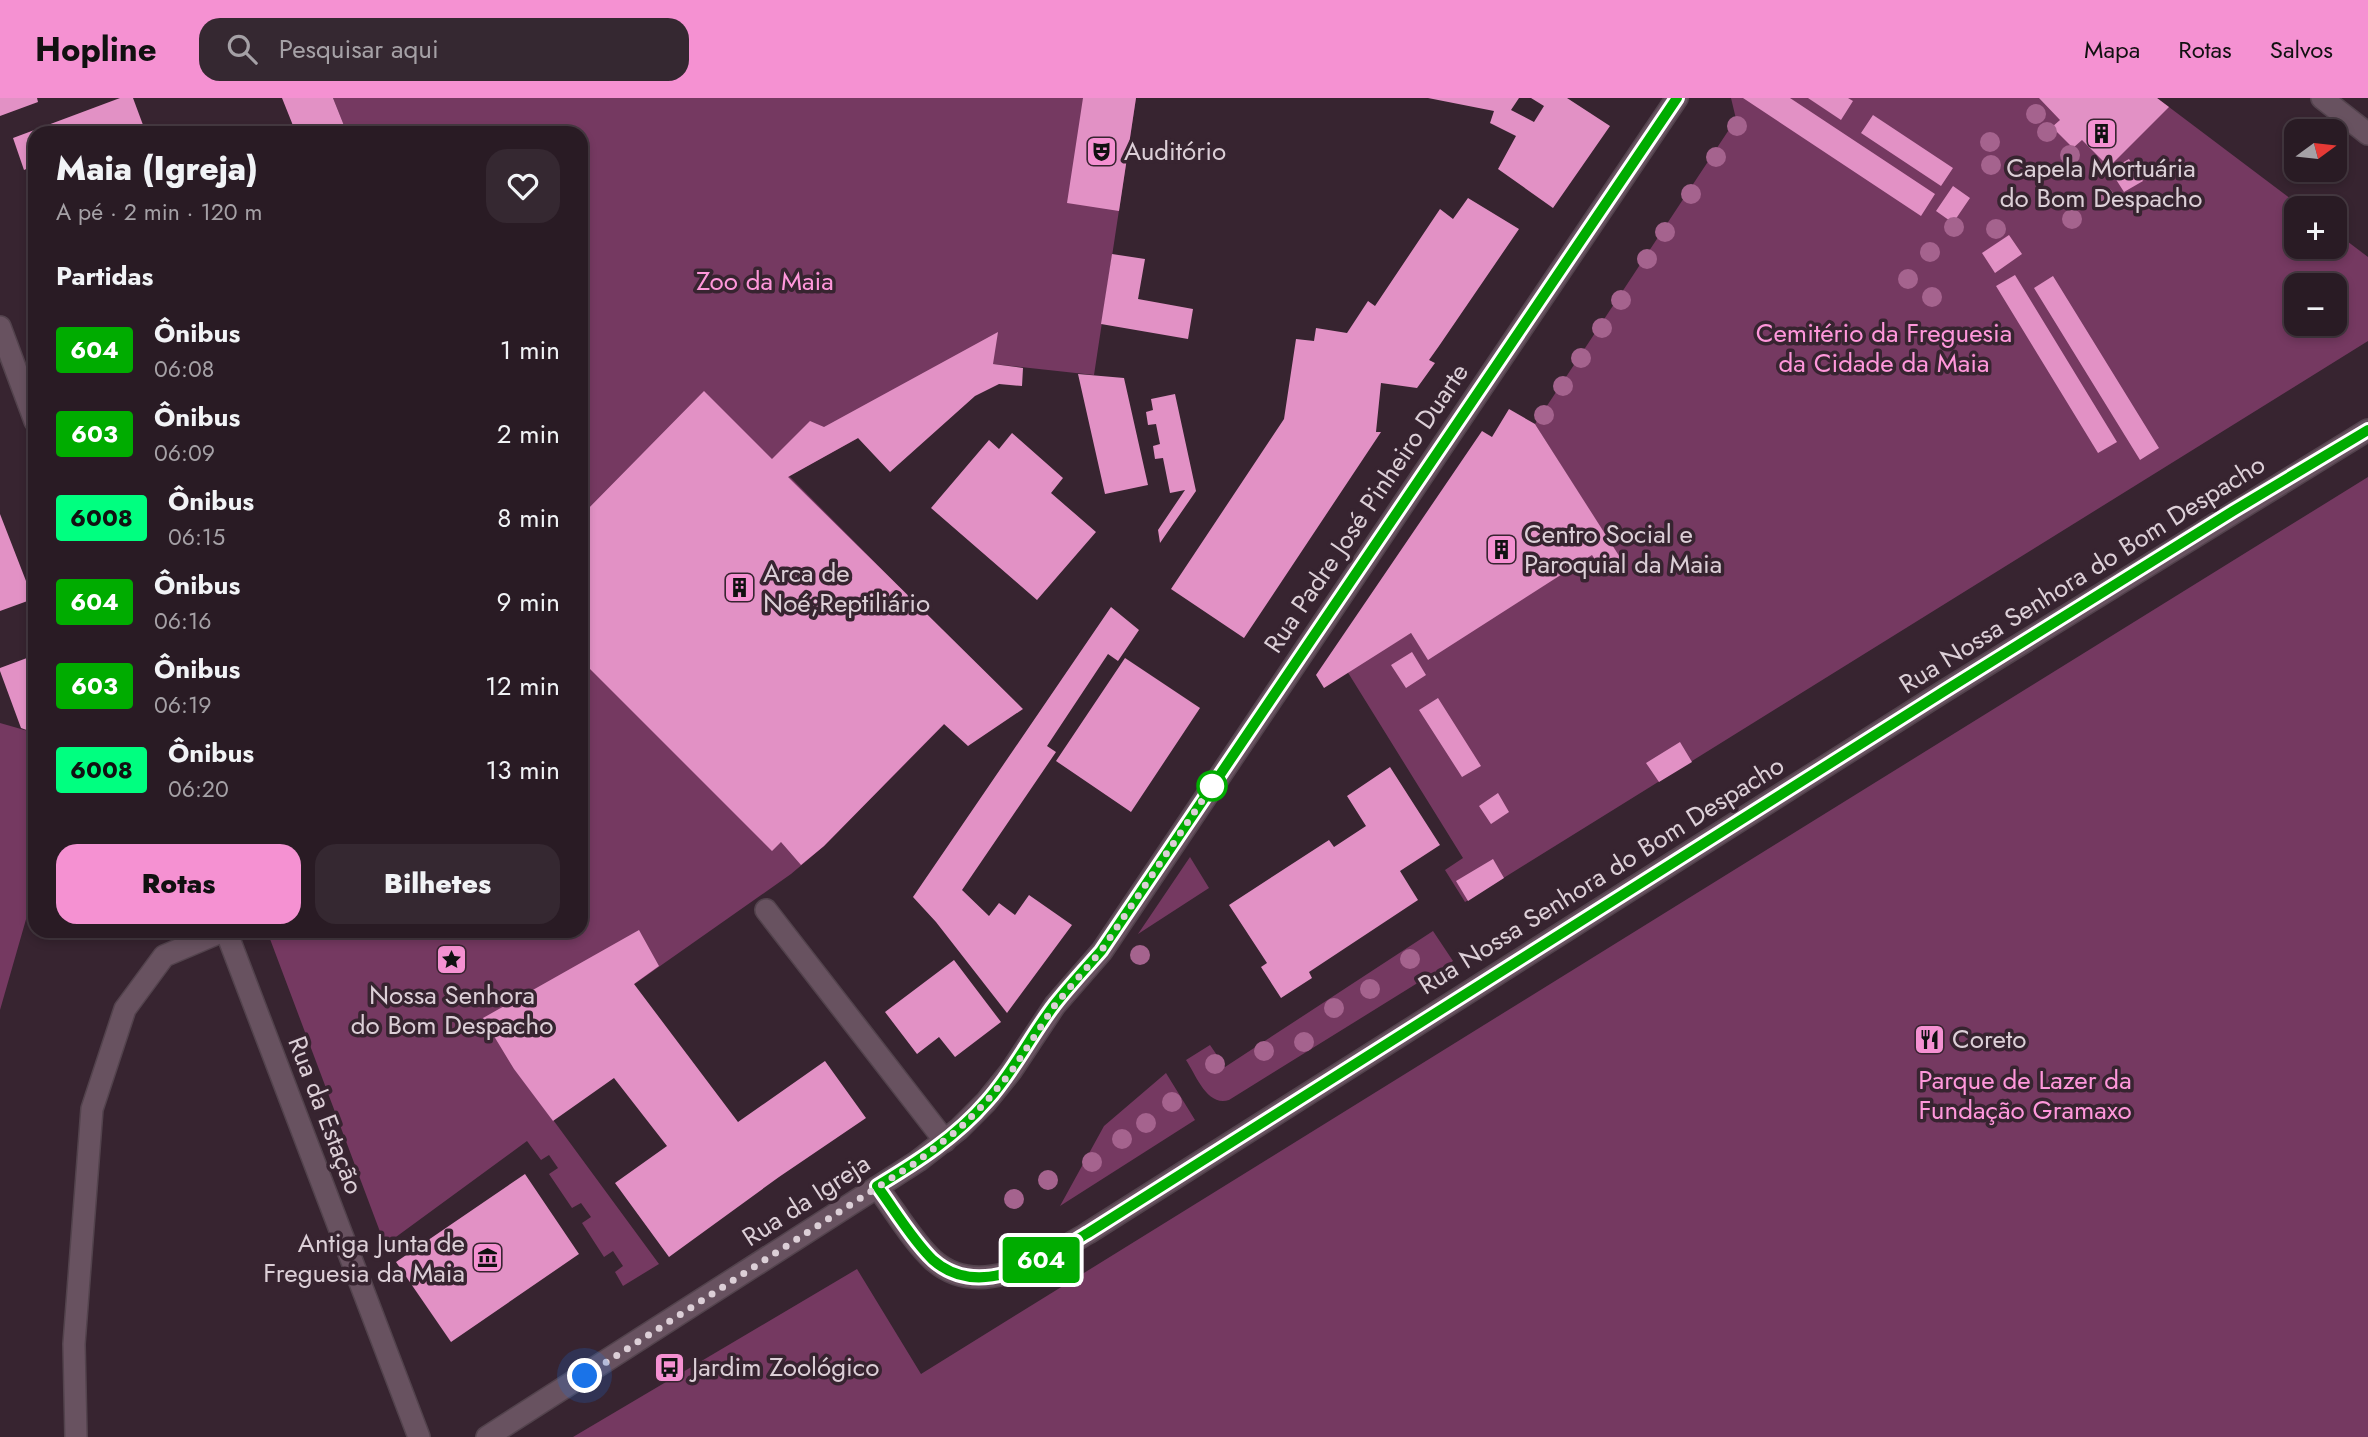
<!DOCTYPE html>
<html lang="pt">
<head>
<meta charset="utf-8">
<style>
	body { margin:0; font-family:Jost,sans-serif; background:#352831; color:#f1f3f6; height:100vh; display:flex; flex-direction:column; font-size:26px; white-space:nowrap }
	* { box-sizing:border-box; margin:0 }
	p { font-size:23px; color:#a5a1a6 }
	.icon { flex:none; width:38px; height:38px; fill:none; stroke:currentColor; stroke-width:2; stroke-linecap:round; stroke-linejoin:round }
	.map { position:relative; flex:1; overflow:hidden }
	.side { position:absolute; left:28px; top:28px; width:560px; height:812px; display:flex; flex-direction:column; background:#291b24; border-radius:21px; box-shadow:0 4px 10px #0003,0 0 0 2px #453941 }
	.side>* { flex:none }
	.badge { padding:0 14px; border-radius:5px; font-size:24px; line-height:46px }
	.needle { width:46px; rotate:75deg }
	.buttons { position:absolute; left:2284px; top:21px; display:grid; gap:14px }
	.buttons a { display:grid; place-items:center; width:63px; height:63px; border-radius:14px; background:#291b24; box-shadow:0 4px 10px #0003,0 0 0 2px #453941; font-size:35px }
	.you { position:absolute; width:35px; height:35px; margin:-18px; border:5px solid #fff; border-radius:50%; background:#1a73e8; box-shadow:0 0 0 10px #1a73e833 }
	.map>.badge { position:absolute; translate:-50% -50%; box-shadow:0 0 0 4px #fff }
	h2 { padding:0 28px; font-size:26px; line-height:63px }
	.round { display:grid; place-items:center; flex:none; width:74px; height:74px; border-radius:21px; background:#352831 }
	.summary { display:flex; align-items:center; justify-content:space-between; height:119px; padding:0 28px }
	h1 { font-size:33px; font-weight:800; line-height:52px }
	.primary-button { display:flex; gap:14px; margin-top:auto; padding:14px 28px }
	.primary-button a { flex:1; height:80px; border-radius:21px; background:#f591d2; color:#111; font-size:28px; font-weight:800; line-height:80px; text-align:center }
	.primary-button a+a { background:#352831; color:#f1f3f6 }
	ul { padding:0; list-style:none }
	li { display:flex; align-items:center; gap:21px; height:84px; padding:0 28px }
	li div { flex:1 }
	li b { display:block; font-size:26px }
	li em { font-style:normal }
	li .badge { min-width:77px; font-weight:700; text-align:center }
	header { display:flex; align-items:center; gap:42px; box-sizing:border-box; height:98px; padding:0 35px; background:#f591d2; color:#111 }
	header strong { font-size:33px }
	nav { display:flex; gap:38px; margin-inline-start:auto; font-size:24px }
	.search { width:490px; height:63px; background:#352831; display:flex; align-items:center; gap:18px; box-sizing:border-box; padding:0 24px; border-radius:21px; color:#a5a1a6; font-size:26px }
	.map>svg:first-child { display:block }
	.green { fill:#753961; fill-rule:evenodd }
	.building { fill:#e291c5 }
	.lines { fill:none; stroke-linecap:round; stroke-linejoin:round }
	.lane-casing { stroke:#53434d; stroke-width:24 }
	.street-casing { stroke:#53434d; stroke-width:24 }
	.secondary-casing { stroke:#53434d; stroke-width:24 }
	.lane { stroke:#685260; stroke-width:21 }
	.street { stroke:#685260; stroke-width:21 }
	.secondary { stroke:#685260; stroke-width:21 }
	.tree { fill:#a5638e }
	.line-casing { stroke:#fff; stroke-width:16 }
	.line { stroke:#00ac00; stroke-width:10 }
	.walk { stroke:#dccfd7; stroke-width:7; stroke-dasharray:0 12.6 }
	.stop-dot { fill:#fff; stroke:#00ac00; stroke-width:3.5 }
	.labels { text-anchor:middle; stroke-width:7; stroke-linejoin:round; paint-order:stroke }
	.poi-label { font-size:26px; fill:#dccfd7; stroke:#372430; text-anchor:start }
	.park-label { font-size:26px; fill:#ff97db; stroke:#372430 }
	.street-label { font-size:26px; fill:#dccfd7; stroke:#372430 }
</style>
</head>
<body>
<header>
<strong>Hopline</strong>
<div class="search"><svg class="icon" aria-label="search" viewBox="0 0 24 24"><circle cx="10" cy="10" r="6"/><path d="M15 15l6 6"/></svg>Pesquisar aqui</div>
<nav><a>Mapa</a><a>Rotas</a><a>Salvos</a></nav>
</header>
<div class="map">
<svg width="2368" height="1339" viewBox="0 0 2368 1339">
	<rect width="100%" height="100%" fill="#372430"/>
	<path class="green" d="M 333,0 L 1136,0 L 1094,277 L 993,266 L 789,378 L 990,580 L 824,748 L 791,776 L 515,970 L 659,1166 L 623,1188 L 615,1174 L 623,1168 L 613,1153 L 604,1159 L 582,1125 L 591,1119 L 581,1105 L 572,1110 L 549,1076 L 558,1070 L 549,1057 L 541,1062 L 527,1043 L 385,1147 L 267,833 L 581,833 L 581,35 L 347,35 Z
		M 1731,0 L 2157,0 L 2303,110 L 2296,110 L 2296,149 L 2334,149 L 2335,134 L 2368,159 L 2368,243 L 1465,804 L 1445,772 L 1463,760 L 1347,573 L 1411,535 L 1428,561 L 1610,445 L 1535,326 L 1736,21 ZM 2296,187 L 2334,187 L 2334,226 L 2296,226 Z
		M 2368,379 L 2368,1339 L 573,1339 L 857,1171 L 921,1276 Z
		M 0,625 L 35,635 L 35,790 L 0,912 Z
		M 1190,759 L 1209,790 L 1138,836 Z
		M 1433,833 L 1453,863 L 1229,1002 C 1207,1009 1196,977 1186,962 L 1210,947 L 1225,969 Z
		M 1166,975 L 1195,1022 L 1060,1108 L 1104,1028 Z"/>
	<path class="building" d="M 0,0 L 37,0 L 38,4 L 0,18 Z
		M 120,0 L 133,0 L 146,35 L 35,35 L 35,79 L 31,69 L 24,72 L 13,40 Z
		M 282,0 L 333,0 L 347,35 L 296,35 Z
		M 1083,0 L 1136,0 L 1119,113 L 1067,105 Z
		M 1428,0 L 1519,0 L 1511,12 L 1534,24 L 1544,8 L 1531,0 L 1567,0 L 1610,28 L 1553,110 L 1498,71 L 1516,38 L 1490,25 L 1494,13 Z
		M 1743,0 L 1790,0 L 1935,96 L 1921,118 Z
		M 1808,0 L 1848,0 L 1853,3 L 1841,22 Z
		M 2039,0 L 2157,0 L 2169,9 L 2109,69 L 2082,42 L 2073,50 L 2052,29 L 2060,22 Z
		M 1873,17 L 1953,70 L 1941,88 L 1861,35 Z
		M 2129,61 L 2143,83 L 2124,94 L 2110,72 Z
		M 1953,88 L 1970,100 L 1953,125 L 1936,113 Z
		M 1468,100 L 1519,131 L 1439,248 L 1429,262 L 1435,265 L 1417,290 L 1381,285 L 1376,334 L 1381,334 L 1244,540 L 1171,491 L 1284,321 L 1296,241 L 1314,243 L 1316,230 L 1347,235 L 1368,203 L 1375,208 L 1440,111 L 1453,121 Z
		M 2009,137 L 2022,156 L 1995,175 L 1982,155 Z
		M 1112,156 L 1145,161 L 1138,201 L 1193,211 L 1188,241 L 1101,226 Z
		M 2015,177 L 2117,344 L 2098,355 L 1996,188 Z
		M 2053,178 L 2159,350 L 2140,362 L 2034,190 Z
		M 998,234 L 993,266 L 1023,270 L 1022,288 L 999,286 L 975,298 L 890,374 L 858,340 L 788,379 L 1023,611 L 968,648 L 944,626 L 824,748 L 801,767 L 781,744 L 772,753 L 581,562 L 581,418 L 704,293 L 772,361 L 810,323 L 824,329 Z
		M 1078,276 L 1124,280 L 1148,387 L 1105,396 Z
		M 1175,296 L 1196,393 L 1160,445 L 1158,432 L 1185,392 L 1170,395 L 1163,360 L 1155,361 L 1153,348 L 1160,346 L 1156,326 L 1148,327 L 1146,314 L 1153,312 L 1151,301 Z
		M 1509,311 L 1535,326 L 1623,464 L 1604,476 L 1592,457 L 1428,562 L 1411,535 L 1324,590 L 1316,577 L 1482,333 L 1492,339 Z
		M 1012,335 L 1063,380 L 1051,395 L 1096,434 L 1037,502 L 931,410 L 989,342 L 999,351 Z
		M 0,416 L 33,501 L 0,513 Z
		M 1111,509 L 1139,532 L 1118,563 L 1108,556 L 1047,648 L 1056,654 L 962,792 L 989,818 L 999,805 L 1015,817 L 1029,797 L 1072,827 L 1007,915 L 936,824 L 913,799 Z
		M 1412,554 L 1426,577 L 1406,590 L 1391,567 Z
		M 35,557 L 35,635 L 21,630 L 0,573 L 0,570 Z
		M 1125,560 L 1200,610 L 1131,714 L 1056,663 Z
		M 1438,600 L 1481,668 L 1462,679 L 1419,612 Z
		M 1680,644 L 1692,664 L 1659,684 L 1646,665 Z
		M 1390,669 L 1440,747 L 1400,773 L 1418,802 L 1309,874 L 1312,880 L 1281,900 L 1261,869 L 1267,865 L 1229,807 L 1329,742 L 1334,749 L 1366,728 L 1347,698 Z
		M 1498,695 L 1509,714 L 1491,726 L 1479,708 Z
		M 1493,761 L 1504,780 L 1468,803 L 1456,783 Z
		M 639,832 L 659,868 L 634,886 L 738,1024 L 825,963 L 866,1020 L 779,1079 L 669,1159 L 615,1085 L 667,1048 L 614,980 L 553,1023 L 514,971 L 483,920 Z
		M 954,862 L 1001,924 L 955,959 L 939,939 L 917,956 L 885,914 Z
		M 525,1076 L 579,1156 L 451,1244 L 396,1164 Z"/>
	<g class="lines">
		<defs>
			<path id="lane" d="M 766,812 L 945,1043
				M 76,1339 L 74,1246 L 92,1011 L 125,911 L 164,858 L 223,833"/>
			<path id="street" d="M 0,229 L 35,323
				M 226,833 L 419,1339"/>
			<path id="secondary" d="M 2322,0 L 2368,36
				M 877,1089 C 894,1111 913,1144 933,1162 C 980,1204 1045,1160 1088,1135 L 1946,592 L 2368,332
				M 487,1339 L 918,1063 L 959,1031 L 986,1004 L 1011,973 L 1055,907 L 1102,853 L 1677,0"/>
		</defs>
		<use href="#lane" class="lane-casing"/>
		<use href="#street" class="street-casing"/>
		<use href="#secondary" class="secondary-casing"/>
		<use href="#lane" class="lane"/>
		<use href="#street" class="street"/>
		<use href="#secondary" class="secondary"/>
	</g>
	<g class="tree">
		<circle cx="2036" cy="16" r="10"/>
		<circle cx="1737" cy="28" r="10"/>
		<circle cx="2047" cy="34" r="10"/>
		<circle cx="1990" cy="44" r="10"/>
		<circle cx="2070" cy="57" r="10"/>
		<circle cx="1716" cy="59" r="10"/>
		<circle cx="1991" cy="67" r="10"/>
		<circle cx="1691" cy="96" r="10"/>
		<circle cx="2104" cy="99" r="10"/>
		<circle cx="2072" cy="121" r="10"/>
		<circle cx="1954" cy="129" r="10"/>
		<circle cx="1996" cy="131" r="10"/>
		<circle cx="1665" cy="134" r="10"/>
		<circle cx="1930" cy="154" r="10"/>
		<circle cx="1647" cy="161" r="10"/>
		<circle cx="1908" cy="181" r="10"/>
		<circle cx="1932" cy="199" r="10"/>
		<circle cx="1621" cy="202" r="10"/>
		<circle cx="1602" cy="230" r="10"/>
		<circle cx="1581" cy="260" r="10"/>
		<circle cx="1563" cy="288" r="10"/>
		<circle cx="1544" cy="317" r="10"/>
		<circle cx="1140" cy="857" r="10"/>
		<circle cx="1410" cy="861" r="10"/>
		<circle cx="1370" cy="891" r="10"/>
		<circle cx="1334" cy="910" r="10"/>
		<circle cx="1304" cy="944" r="10"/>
		<circle cx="1264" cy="953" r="10"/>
		<circle cx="1215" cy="966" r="10"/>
		<circle cx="1172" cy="1004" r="10"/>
		<circle cx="1146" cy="1025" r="10"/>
		<circle cx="1122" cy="1041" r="10"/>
		<circle cx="1092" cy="1064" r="10"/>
		<circle cx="1048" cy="1082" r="10"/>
		<circle cx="1014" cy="1101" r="10"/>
	</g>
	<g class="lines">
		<defs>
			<path id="line" d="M 1677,0 L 1101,853 C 1086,870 1070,887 1055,906 C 1031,937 1014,973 987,1003 C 956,1039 917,1064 877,1088 C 894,1111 913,1143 933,1162 C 980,1204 1045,1160 1088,1135 L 1946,592 L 2233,413 L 2368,332"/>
		</defs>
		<use href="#line" class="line-casing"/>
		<use href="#line" class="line"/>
		<path class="walk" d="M 585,1278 L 918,1063 L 959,1031 L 986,1004 L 1011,974 L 1055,907 L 1101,853 L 1212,688"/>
	</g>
	<defs>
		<symbol id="building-square" viewBox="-11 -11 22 22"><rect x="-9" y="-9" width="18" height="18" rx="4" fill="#f591d2" stroke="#372430"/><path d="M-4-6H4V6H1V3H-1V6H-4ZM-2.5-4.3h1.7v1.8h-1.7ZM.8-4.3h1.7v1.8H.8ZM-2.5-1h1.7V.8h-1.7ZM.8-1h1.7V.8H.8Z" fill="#111"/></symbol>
		<symbol id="theatre-square" viewBox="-11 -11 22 22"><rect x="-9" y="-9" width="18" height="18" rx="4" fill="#f591d2" stroke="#372430"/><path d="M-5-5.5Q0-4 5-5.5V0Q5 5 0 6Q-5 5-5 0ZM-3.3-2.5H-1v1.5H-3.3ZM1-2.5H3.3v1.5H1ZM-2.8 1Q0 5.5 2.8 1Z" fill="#111"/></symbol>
		<symbol id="sight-square" viewBox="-11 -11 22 22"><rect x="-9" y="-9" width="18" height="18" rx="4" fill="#f591d2" stroke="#372430"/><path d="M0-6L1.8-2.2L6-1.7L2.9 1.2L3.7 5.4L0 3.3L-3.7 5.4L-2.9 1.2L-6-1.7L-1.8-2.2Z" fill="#111"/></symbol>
		<symbol id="restaurant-square" viewBox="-11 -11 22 22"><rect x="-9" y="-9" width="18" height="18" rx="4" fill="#f591d2" stroke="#372430"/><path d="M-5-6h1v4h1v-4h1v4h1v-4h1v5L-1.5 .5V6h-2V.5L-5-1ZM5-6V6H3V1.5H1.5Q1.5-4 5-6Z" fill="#111"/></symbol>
		<symbol id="museum-square" viewBox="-11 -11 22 22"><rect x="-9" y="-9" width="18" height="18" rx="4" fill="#f591d2" stroke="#372430"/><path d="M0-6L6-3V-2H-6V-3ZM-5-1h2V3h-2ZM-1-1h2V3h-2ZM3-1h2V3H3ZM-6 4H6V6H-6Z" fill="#111"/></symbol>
		<symbol id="bus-square" viewBox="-11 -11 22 22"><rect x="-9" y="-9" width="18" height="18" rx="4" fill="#f591d2" stroke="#372430"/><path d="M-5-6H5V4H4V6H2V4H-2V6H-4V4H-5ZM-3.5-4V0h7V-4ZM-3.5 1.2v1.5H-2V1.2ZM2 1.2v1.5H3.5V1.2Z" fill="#111"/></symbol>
	</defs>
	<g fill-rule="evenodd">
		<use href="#building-square" x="2084" y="18" width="35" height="35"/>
		<use href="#theatre-square" x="1084" y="36" width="35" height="35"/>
		<use href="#building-square" x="1484" y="434" width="35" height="35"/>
		<use href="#building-square" x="722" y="472" width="35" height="35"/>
		<use href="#sight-square" x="434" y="844" width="35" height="35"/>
		<use href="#restaurant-square" x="1912" y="924" width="35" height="35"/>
		<use href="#museum-square" x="470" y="1142" width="35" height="35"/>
		<use href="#bus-square" x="652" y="1252" width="35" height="35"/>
	</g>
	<circle class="stop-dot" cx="1212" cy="688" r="14"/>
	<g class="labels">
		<g class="poi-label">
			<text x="1124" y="62">Auditório</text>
			<text x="2101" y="79" text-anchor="middle">Capela Mortuária<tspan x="2101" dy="30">do Bom Despacho</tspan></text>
			<text x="1524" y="445">Centro Social e<tspan x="1524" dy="30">Paroquial da Maia</tspan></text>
			<text x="763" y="484">Arca de<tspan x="763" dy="30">Noé;Reptiliário</tspan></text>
			<text x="452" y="906" text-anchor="middle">Nossa Senhora<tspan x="452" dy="30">do Bom Despacho</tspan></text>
			<text x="1952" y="950">Coreto</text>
			<text x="465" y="1154" text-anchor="end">Antiga Junta de<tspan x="465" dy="30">Freguesia da Maia</tspan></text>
			<text x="692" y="1278">Jardim Zoológico</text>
		</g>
		<g class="park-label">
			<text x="765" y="192">Zoo da Maia</text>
			<text x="1884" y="244">Cemitério da Freguesia<tspan x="1884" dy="30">da Cidade da Maia</tspan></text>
			<text x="2025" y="991">Parque de Lazer da<tspan x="2025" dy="30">Fundação Gramaxo</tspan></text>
		</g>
		<g class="street-label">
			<text transform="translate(1366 410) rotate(-56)" y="9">Rua Padre José Pinheiro Duarte</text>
			<text transform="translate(2082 476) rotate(-32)" y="9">Rua Nossa Senhora do Bom Despacho</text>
			<text transform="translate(1601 777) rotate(-32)" y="9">Rua Nossa Senhora do Bom Despacho</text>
			<text transform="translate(326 1017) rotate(69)" y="9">Rua da Estação</text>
			<text transform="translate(806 1102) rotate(-33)" y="9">Rua da Igreja</text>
		</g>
	</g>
</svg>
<div class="buttons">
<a><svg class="needle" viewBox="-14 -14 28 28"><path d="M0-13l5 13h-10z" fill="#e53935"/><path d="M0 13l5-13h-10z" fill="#a5a1a6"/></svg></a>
<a>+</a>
<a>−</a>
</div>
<div class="you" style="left:585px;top:1278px"></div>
<b class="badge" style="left:1041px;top:1162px;background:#00ac00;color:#fff">604</b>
<section class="side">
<div class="summary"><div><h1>Maia (Igreja)</h1><p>A pé · 2 min · 120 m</p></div><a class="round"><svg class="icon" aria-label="heart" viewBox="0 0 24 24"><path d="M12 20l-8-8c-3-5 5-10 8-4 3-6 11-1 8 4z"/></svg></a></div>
<h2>Partidas</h2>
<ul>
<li><span class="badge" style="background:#00ac00;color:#fff">604</span><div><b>Ônibus</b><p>06:08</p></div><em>1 min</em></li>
<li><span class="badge" style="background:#00ac00;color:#fff">603</span><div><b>Ônibus</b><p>06:09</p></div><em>2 min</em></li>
<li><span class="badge" style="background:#00ff80;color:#111">6008</span><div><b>Ônibus</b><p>06:15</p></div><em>8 min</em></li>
<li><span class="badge" style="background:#00ac00;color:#fff">604</span><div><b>Ônibus</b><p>06:16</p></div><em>9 min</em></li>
<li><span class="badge" style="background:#00ac00;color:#fff">603</span><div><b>Ônibus</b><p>06:19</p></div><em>12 min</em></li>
<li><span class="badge" style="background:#00ff80;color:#111">6008</span><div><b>Ônibus</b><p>06:20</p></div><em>13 min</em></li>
</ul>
<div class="primary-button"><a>Rotas</a><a>Bilhetes</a></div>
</section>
</div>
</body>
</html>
